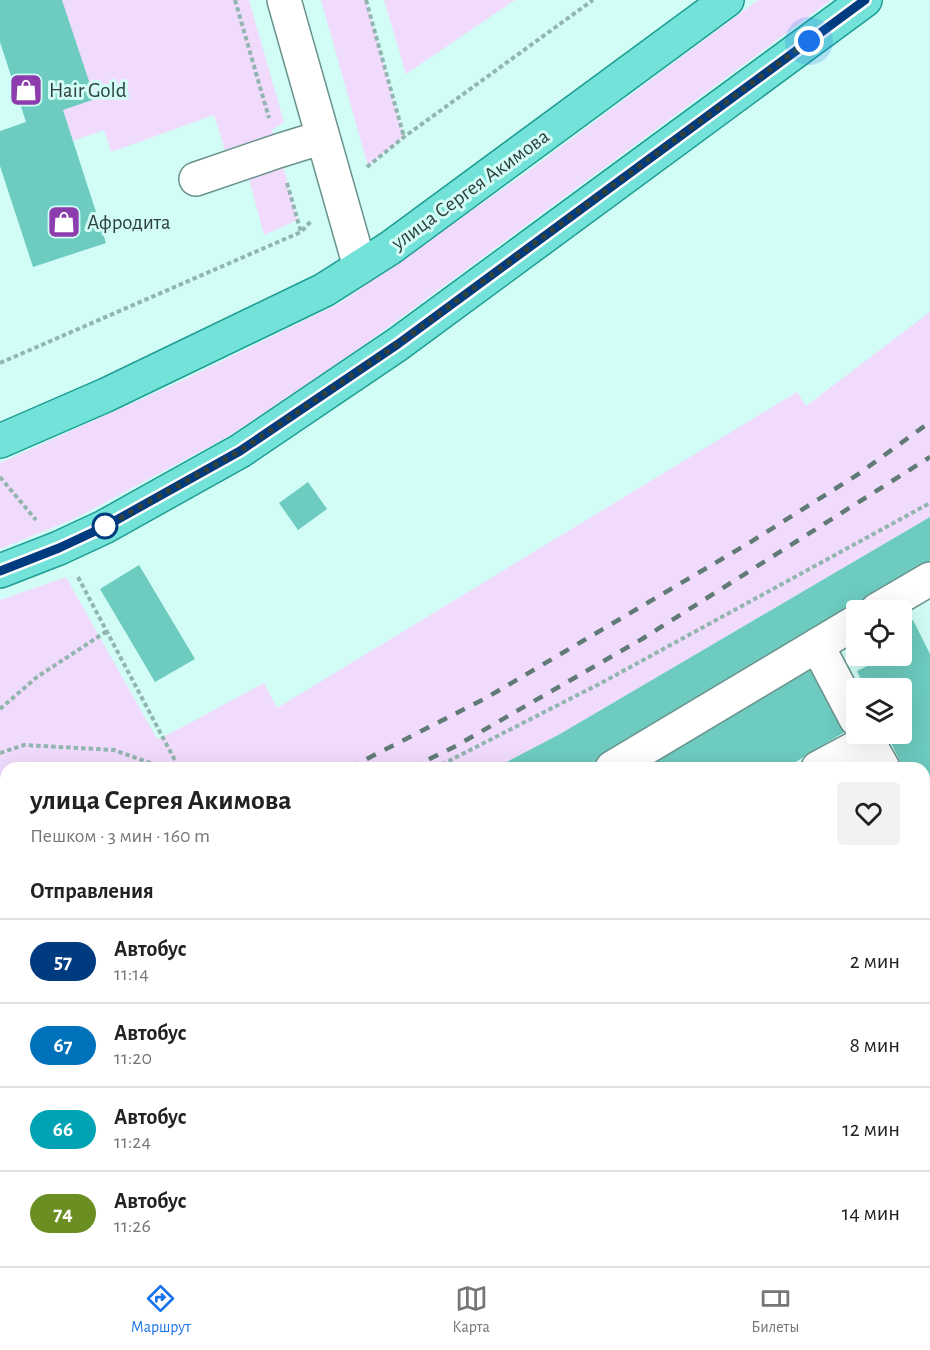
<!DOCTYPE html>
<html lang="ru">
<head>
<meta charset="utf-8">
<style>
	body { margin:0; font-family:"Alegreya Sans",sans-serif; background:#f2f2f2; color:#222; height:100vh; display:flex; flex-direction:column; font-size:22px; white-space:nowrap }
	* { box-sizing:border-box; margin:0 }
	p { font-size:20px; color:#767676 }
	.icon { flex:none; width:33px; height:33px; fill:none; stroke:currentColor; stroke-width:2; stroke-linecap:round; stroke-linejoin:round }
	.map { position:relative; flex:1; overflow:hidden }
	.sheet { position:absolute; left:0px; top:762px; width:930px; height:504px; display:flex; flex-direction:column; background:#fff; border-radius:18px 18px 0 0; box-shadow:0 6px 24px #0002 }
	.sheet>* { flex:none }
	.badge { padding:0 12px; border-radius:20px; font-size:21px; line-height:39px }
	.tools { position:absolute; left:846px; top:600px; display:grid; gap:12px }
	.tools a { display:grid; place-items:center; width:66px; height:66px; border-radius:6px; background:#fff; box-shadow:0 6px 24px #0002; font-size:30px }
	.you { position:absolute; width:30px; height:30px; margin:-15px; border:4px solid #fff; border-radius:50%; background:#1a73e8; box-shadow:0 0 0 9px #1a73e833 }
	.map>.badge { position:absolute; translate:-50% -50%; box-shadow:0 0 0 3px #fff }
	h2 { padding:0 30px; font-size:22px; line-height:54px }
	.round { display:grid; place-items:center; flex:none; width:63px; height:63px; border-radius:6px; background:#f2f2f2 }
	.summary { display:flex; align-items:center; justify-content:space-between; height:102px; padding:0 30px }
	h1 { font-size:28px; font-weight:700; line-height:45px }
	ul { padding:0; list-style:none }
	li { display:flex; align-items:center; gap:18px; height:84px; padding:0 30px; border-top:2px solid #e0e0e0 }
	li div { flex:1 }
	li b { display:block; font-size:22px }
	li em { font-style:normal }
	li .badge { min-width:66px; font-weight:700; text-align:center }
	.dock { display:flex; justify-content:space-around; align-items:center; height:84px; border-top:2px solid #e0e0e0; background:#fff; font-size:16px; color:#767676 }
	.dock a { display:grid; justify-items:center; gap:3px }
	.dock .current { color:#1a73e8 }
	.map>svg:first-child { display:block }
	.green { fill:#f1dbfc }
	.building { fill:#6dcbbf }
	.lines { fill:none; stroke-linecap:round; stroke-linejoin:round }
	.minor-casing { stroke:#69928c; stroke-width:36 }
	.major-casing { stroke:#1e9d92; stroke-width:36 }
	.path { stroke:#93b5af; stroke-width:4; stroke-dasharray:4.5 3; stroke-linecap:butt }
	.minor { stroke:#fff; stroke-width:33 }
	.major { stroke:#73e2d9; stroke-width:33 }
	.rail { stroke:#607a75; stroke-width:4.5; stroke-dasharray:10 10; stroke-linecap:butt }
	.line-casing { stroke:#fff; stroke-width:14 }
	.line { stroke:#003b80; stroke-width:9 }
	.walk { stroke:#2f413e; stroke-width:6; stroke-dasharray:0 10.8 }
	.stop-dot { fill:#fff; stroke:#003b80; stroke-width:3 }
	.labels { text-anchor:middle; stroke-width:6; stroke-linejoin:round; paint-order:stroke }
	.poi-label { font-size:21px; fill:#2f413e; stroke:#d1fdf6; text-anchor:start }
	.street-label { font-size:21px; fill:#2f413e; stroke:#d1fdf6 }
</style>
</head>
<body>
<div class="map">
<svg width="930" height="1266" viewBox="0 0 930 1266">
	<rect width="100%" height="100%" fill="#d1fdf6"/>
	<path class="green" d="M 62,0 L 249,0 L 284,122 L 272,130 L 278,151 L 230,167 L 214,115 L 111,152 L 104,130 L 73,141 L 63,110 L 95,99 Z
		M 321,0 L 366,0 L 404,137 L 368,166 Z
		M 384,0 L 515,0 L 406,74 Z
		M 758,0 L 831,0 L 361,347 L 229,436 L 76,518 L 0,549 L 0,463 L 177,383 L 340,303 L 523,175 Z
		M 282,162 L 298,220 L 264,235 L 248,175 Z
		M 930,312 L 930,517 L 560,734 L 495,768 L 6,768 L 6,966 L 0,968 L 0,600 L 66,577 L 157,739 L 175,731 L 264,683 L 277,708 L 797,392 L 806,406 Z"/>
	<path class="building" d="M 0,0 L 62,0 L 95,99 L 63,110 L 106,243 L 33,267 L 0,166 L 0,131 L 26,122 L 0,42 Z
		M 308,482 L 327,509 L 298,530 L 279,503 Z
		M 930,517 L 930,561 L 584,768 L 495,768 L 560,734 Z
		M 139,565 L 195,659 L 155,682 L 100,589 Z
		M 913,620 L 930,654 L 930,824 L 924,811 L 924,768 L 903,768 L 887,734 L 902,734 L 902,688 L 865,688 L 857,671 L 888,656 L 902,656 L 902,626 Z
		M 813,668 L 846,731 L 786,768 L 626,768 Z
		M 930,877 L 930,942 L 924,945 L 924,879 Z
		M 114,1260 L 148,1260 L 147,1266 L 112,1266 Z
		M 523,1260 L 570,1260 L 569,1266 L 522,1266 Z
		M 616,1260 L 666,1260 L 665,1266 L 615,1266 Z
		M 719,1260 L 766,1260 L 765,1266 L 718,1266 Z"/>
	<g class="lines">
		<defs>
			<path id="minor" d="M 284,0 L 360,267
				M 196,179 L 278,151 L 323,137
				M 877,610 L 930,579
				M 817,645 L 856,719
				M 864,734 L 883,768
				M 612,768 L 856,622
				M 818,768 L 868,741
				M 0,1075 L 5,1113 L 0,1133
				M 339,1260 L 339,1266
				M 220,1266 L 221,1260
				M 489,1266 L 490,1260
				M 700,1266 L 702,1260"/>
			<path id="major" d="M 0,441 L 106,395 L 324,290 L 390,248 L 727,0
				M 0,571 L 59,548 L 104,527 L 240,451 L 398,344 L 865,0"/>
		</defs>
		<use href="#minor" class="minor-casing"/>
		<use href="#major" class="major-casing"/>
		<path class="path" d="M 235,0 L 269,118
			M 366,0 L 404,137
			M 367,167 L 404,137 L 593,0
			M 287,183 L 301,232
			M 0,363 L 301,232 L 312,220
			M 0,477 L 36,520
			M 78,577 L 179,768
			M 0,709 L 37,677 L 107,631
			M 0,753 L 24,745 L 114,750 L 164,768
			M 435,768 L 603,682 L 930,503
			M 0,964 L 6,962"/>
		<use href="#minor" class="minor"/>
		<use href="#major" class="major"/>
		<path class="rail" d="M 349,768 L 486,698 L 749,543 L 857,475 L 930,422
			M 411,768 L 456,746 L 642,639 L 930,457
			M 0,932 L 6,929
			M 0,951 L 6,949"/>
	</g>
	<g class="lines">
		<defs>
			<path id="line" d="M 0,571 L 59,548 L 104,527 L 240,451 L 398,344 L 865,0"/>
		</defs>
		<use href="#line" class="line-casing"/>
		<use href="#line" class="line"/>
		<path class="walk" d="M 105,526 L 104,527 L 240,451 L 398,344 L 809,41"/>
	</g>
	<defs>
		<symbol id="shop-square" viewBox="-11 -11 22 22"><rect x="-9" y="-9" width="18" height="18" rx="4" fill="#8c3cac" stroke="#d1fdf6"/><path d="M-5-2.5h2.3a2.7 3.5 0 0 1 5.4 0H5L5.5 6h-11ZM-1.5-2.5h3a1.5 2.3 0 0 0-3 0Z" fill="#fff"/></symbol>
	</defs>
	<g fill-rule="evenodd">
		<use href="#shop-square" x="7" y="71" width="38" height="38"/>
		<use href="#shop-square" x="45" y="203" width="38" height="38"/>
	</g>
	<circle class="stop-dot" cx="105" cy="526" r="12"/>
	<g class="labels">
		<g class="poi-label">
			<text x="49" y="97">Hair Gold</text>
			<text x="87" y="229">Афродита</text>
		</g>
		<g class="street-label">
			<text transform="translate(470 189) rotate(-36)" y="7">улица Сергея Акимова</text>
		</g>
	</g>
</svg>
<div class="tools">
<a><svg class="icon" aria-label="locate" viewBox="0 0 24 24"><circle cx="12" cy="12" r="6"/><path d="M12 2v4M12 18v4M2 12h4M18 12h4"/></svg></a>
<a><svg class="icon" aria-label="layers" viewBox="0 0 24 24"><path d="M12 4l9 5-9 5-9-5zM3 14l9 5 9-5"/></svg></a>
</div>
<div class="you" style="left:809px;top:41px"></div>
<section class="sheet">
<div class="summary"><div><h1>улица Сергея Акимова</h1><p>Пешком · 3 мин · 160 m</p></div><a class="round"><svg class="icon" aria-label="heart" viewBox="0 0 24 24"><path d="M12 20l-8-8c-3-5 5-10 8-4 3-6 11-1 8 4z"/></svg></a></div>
<h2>Отправления</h2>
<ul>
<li><span class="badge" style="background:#003b80;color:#fff">57</span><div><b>Автобус</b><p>11:14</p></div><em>2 мин</em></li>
<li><span class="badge" style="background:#0072bc;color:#fff">67</span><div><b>Автобус</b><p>11:20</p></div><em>8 мин</em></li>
<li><span class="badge" style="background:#00a3b4;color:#fff">66</span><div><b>Автобус</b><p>11:24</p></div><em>12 мин</em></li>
<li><span class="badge" style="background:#6b8e23;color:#fff">74</span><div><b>Автобус</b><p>11:26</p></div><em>14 мин</em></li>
</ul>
</section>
</div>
<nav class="dock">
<a class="current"><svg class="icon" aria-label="directions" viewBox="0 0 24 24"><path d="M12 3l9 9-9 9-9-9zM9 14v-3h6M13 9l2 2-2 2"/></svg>Маршрут</a>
<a><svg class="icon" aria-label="map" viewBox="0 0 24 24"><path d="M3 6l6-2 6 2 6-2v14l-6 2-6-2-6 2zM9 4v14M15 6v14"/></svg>Карта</a>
<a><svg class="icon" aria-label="tickets" viewBox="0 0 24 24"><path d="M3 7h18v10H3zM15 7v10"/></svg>Билеты</a>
</nav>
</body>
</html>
